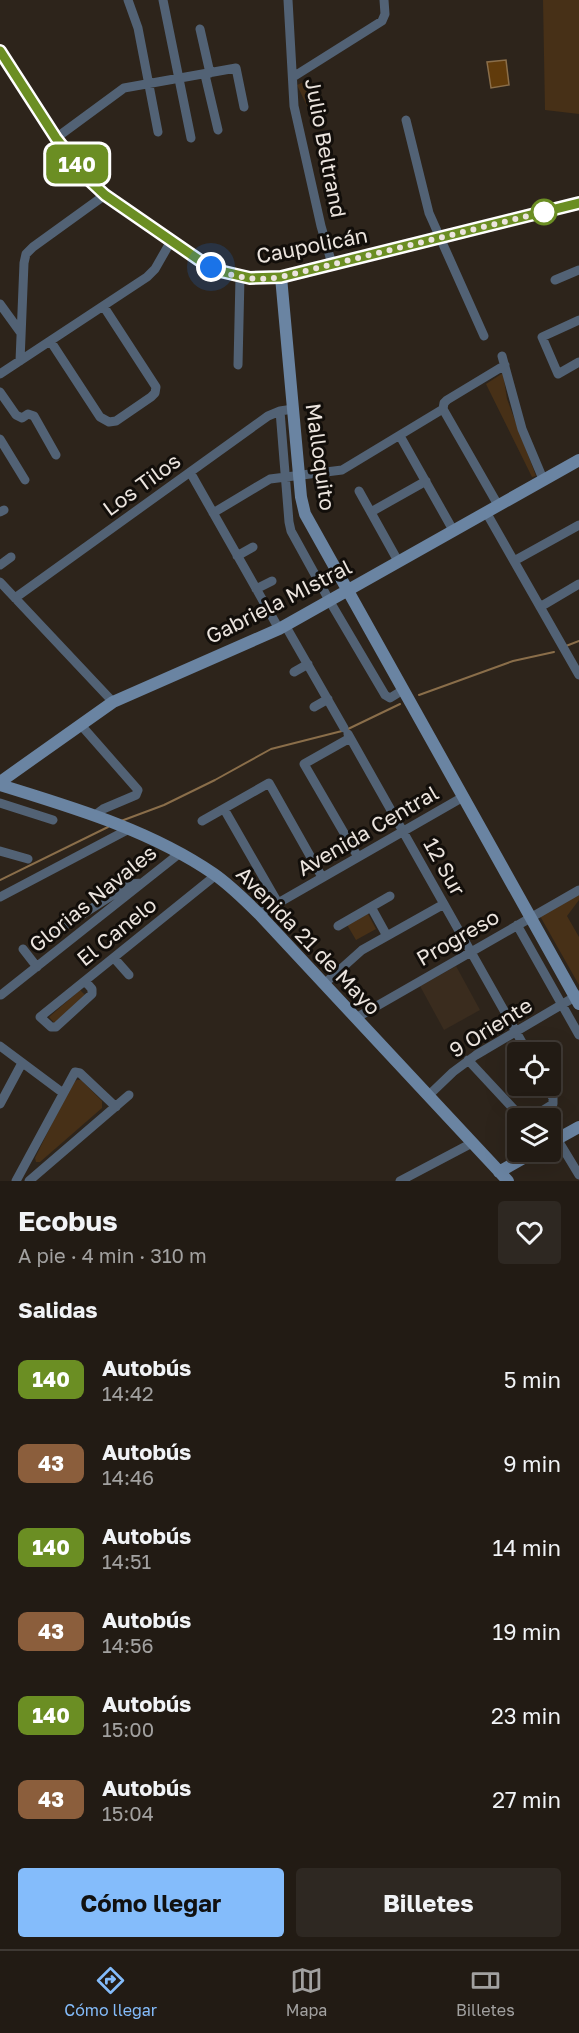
<!DOCTYPE html>
<html lang="es">
<head>
<meta charset="utf-8">
<style>
	body { margin:0; font-family:"Golos Text",sans-serif; background:#2e2822; color:#f1f3f6; height:100vh; display:flex; flex-direction:column; font-size:22px; white-space:nowrap }
	* { box-sizing:border-box; margin:0 }
	p { font-size:20px; color:#a2a1a0 }
	.icon { flex:none; width:33px; height:33px; fill:none; stroke:currentColor; stroke-width:2; stroke-linecap:round; stroke-linejoin:round }
	.map { position:relative; height:1181px; overflow:hidden }
	.side { display:flex; flex-direction:column; background:#221b14; flex:1 }
	.side>* { flex:none }
	.badge { padding:0 12px; border-radius:9px; font-size:21px; line-height:39px }
	.controls { position:absolute; left:507px; top:1042px; display:grid; gap:12px }
	.controls a { display:grid; place-items:center; width:54px; height:54px; border-radius:6px; background:#221b14; box-shadow:0 6px 24px #0002,0 0 0 2px #3f3934; font-size:30px }
	.you { position:absolute; width:30px; height:30px; margin:-15px; border:4px solid #fff; border-radius:50%; background:#1a73e8; box-shadow:0 0 0 9px #1a73e833 }
	.map>.badge { position:absolute; translate:-50% -50%; box-shadow:0 0 0 3px #fff }
	h2 { padding:0 18px; font-size:22px; line-height:54px }
	.round { display:grid; place-items:center; flex:none; width:63px; height:63px; border-radius:6px; background:#2e2822 }
	.overview { display:flex; align-items:center; justify-content:space-between; height:102px; padding:0 18px }
	h1 { font-size:28px; font-weight:700; line-height:45px }
	.action { display:flex; gap:12px; margin-top:auto; padding:12px 18px }
	.action a { flex:1; height:69px; border-radius:6px; background:#84bcfb; color:#111; font-size:24px; font-weight:700; line-height:69px; text-align:center }
	.action a+a { background:#2e2822; color:#f1f3f6 }
	ul { padding:0; list-style:none }
	li { display:flex; align-items:center; gap:18px; height:84px; padding:0 18px }
	li div { flex:1 }
	li b { display:block; font-size:22px }
	li em { font-style:normal }
	li .badge { min-width:66px; font-weight:700; text-align:center }
	.menu { display:flex; justify-content:space-around; align-items:center; height:84px; border-top:2px solid #3f3934; background:#221b14; font-size:16px; color:#a2a1a0 }
	.menu a { display:grid; justify-items:center; gap:3px }
	.menu .current { color:#84bcfb }
	.map>svg:first-child { display:block }
	.built { fill:#3a2c1e }
	.green { fill:#473017 }
	.water { fill:#613b0b; stroke:#8a6e4a; stroke-width:1.5 }
	.lines { fill:none; stroke-linecap:round; stroke-linejoin:round }
	.stream { stroke:#8a6e4a; stroke-width:2 }
	.street { stroke:#526275; stroke-width:9 }
	.secondary { stroke:#6a84a2; stroke-width:12 }
	.line-casing { stroke:#fff; stroke-width:14 }
	.line { stroke:#6b8e23; stroke-width:9 }
	.walk { stroke:#ebe4de; stroke-width:6; stroke-dasharray:0 10.8 }
	.stop-dot { fill:#fff; stroke:#6b8e23; stroke-width:3 }
	.labels { text-anchor:middle; stroke-width:6; stroke-linejoin:round; paint-order:stroke }
	.street-label { font-size:21px; fill:#ebe4de; stroke:#120e0a }
</style>
</head>
<body>
<div class="map">
<svg width="579" height="1181" viewBox="0 0 579 1181">
	<rect width="100%" height="100%" fill="#2d241b"/>
	<path class="built" d="M 456,966 L 480,1010 L 444,1030 L 420,986 Z"/>
	<path class="green" d="M 543,0 L 579,0 L 579,114 L 545,110 Z
		M 310,79 L 322,103 L 309,110 L 297,85 Z
		M 503,373 L 507,399 L 536,476 L 532,477 L 486,384 Z
		M 579,893 L 579,900 L 567,916 L 579,937 L 579,985 L 540,916 Z
		M 367,912 L 376,929 L 356,940 L 346,923 Z
		M 80,990 L 88,998 L 57,1026 L 49,1017 Z
		M 77,1080 L 81,1080 L 102,1101 L 102,1108 L 40,1162 L 36,1162 L 35,1158 L 71,1085 Z"/>
	<path class="water" d="M 506,60 L 509,85 L 491,88 L 487,62 Z"/>
	<g class="lines">
		<path class="stream" d="M 566,646 L 579,641
			M 419,695 L 513,661 L 554,652
			M 348,729 L 400,704
			M 121,821 L 164,805 L 215,780 L 271,749 L 342,731
			M 0,880 L 108,827"/>
		<path class="street" d="M 128,0 L 138,28 L 158,132
			M 163,0 L 191,138
			M 288,0 L 294,106 L 321,226 L 332,264
			M 200,29 L 210,73
			M 205,75 L 218,130
			M 293,77 L 382,21 L 385,14 L 384,0
			M 406,120 L 429,213 L 484,336
			M 56,138 L 124,88 L 236,68 L 244,107
			M 555,280 L 579,270
			M 0,304 L 21,333
			M 579,320 L 542,337 L 558,374 L 579,362
			M 51,342 L 100,417 L 109,422 L 116,421 L 151,397 L 155,393 L 156,387 L 104,307
			M 502,356 L 522,429 L 543,479
			M 20,361 L 24,263 L 26,254 L 33,247 L 105,195
			M 238,365 L 240,277
			M 0,374 L 147,277 L 155,269 L 171,241
			M 0,392 L 16,415 L 22,418 L 28,414 L 34,416 L 56,455
			M 443,409 L 498,505
			M 280,411 L 289,522 L 291,531 L 329,600 L 385,695 L 390,698 L 403,690
			M 400,436 L 453,530
			M 0,439 L 25,480
			M 190,472 L 279,629
			M 359,491 L 398,561
			M 0,512 L 4,510
			M 371,512 L 426,481
			M 486,512 L 579,675
			M 213,513 L 270,479 L 342,470 L 443,409 L 444,403 L 447,400 L 505,365
			M 237,556 L 253,547
			M 514,561 L 579,525
			M 0,565 L 11,557
			M 0,582 L 113,702
			M 256,589 L 272,581
			M 15,598 L 268,416 L 280,411 L 293,409
			M 540,607 L 579,584
			M 285,625 L 344,728
			M 294,672 L 308,664
			M 314,707 L 328,699
			M 80,724 L 138,790 L 136,795 L 103,809 L 95,815
			M 348,734 L 528,1053
			M 350,738 L 304,764 L 358,857
			M 0,803 L 53,820
			M 224,809 L 278,903
			M 202,821 L 269,783 L 322,877
			M 0,851 L 28,859
			M 0,897 L 129,829
			M 371,907 L 387,936
			M 259,914 L 463,797
			M 517,925 L 579,1035
			M 338,926 L 390,896
			M 53,933 L 130,884 L 142,883
			M 23,949 L 37,967
			M 114,958 L 129,975
			M 85,981 L 92,989 L 92,994 L 56,1027 L 51,1027 L 40,1017 L 216,875
			M 324,984 L 362,950 L 444,904
			M 1,995 L 180,853
			M 356,1018 L 579,890
			M 0,1046 L 63,1093
			M 468,1060 L 523,1119
			M 429,1095 L 453,1072 L 476,1055 L 578,995
			M 0,1104 L 22,1063
			M 529,1119 L 553,1104 L 553,1098 L 546,1086
			M 550,1127 L 579,1175
			M 16,1181 L 75,1072 L 80,1073 L 116,1107
			M 29,1181 L 129,1095
			M 400,1181 L 472,1143"/>
		<path class="secondary" d="M 0,51 L 56,138 L 90,181 L 105,195 L 202,262 L 220,271 L 250,278 L 281,277 L 579,203
			M 281,277 L 301,497 L 305,514 L 579,1004
			M 0,782 L 113,702 L 279,629 L 579,460
			M 0,785 C 74,808 150,830 214,874 C 231,886 245,900 259,914 L 508,1181
			M 550,1143 L 579,1127
			M 499,1172 L 534,1152"/>
	</g>
	<g class="lines">
		<defs>
			<path id="line" d="M 0,51 L 56,138 L 90,181 L 105,195 L 202,262 L 220,271 L 250,278 L 281,277 L 579,203"/>
		</defs>
		<use href="#line" class="line-casing"/>
		<use href="#line" class="line"/>
		<path class="walk" d="M 211,267 C 234,278 256,281 281,277 L 544,212"/>
	</g>
	<circle class="stop-dot" cx="544" cy="212" r="12"/>
	<g class="labels">
		<g class="street-label">
			<text transform="translate(325 148) rotate(79)" y="7">Julio Beltrand</text>
			<text transform="translate(312 246) rotate(-11)" y="7">Caupolicán</text>
			<text transform="translate(320 457) rotate(82)" y="7">Malloquito</text>
			<text transform="translate(142 485) rotate(-36)" y="7">Los Tilos</text>
			<text transform="translate(279 602) rotate(-27)" y="7">Gabriela MIstral</text>
			<text transform="translate(368 831) rotate(-30)" y="7">Avenida Central</text>
			<text transform="translate(444 867) rotate(61)" y="7">12 Sur</text>
			<text transform="translate(93 899) rotate(-39)" y="7">Glorias Navales</text>
			<text transform="translate(117 932) rotate(-39)" y="7">El Canelo</text>
			<text transform="translate(458 938) rotate(-30)" y="7">Progreso</text>
			<text transform="translate(308 941) rotate(46)" y="7">Avenida 21 de Mayo</text>
			<text transform="translate(491 1028) rotate(-32)" y="7">9 Oriente</text>
		</g>
	</g>
</svg>
<div class="controls">
<a><svg class="icon" aria-label="locate" viewBox="0 0 24 24"><circle cx="12" cy="12" r="6"/><path d="M12 2v4M12 18v4M2 12h4M18 12h4"/></svg></a>
<a><svg class="icon" aria-label="layers" viewBox="0 0 24 24"><path d="M12 4l9 5-9 5-9-5zM3 14l9 5 9-5"/></svg></a>
</div>
<div class="you" style="left:211px;top:267px"></div>
<b class="badge" style="left:77px;top:164px;background:#6b8e23;color:#fff">140</b>
</div>
<section class="side">
<div class="overview"><div><h1>Ecobus</h1><p>A pie · 4 min · 310 m</p></div><a class="round"><svg class="icon" aria-label="heart" viewBox="0 0 24 24"><path d="M12 20l-8-8c-3-5 5-10 8-4 3-6 11-1 8 4z"/></svg></a></div>
<h2>Salidas</h2>
<ul>
<li><span class="badge" style="background:#6b8e23;color:#fff">140</span><div><b>Autobús</b><p>14:42</p></div><em>5 min</em></li>
<li><span class="badge" style="background:#8b5e3c;color:#fff">43</span><div><b>Autobús</b><p>14:46</p></div><em>9 min</em></li>
<li><span class="badge" style="background:#6b8e23;color:#fff">140</span><div><b>Autobús</b><p>14:51</p></div><em>14 min</em></li>
<li><span class="badge" style="background:#8b5e3c;color:#fff">43</span><div><b>Autobús</b><p>14:56</p></div><em>19 min</em></li>
<li><span class="badge" style="background:#6b8e23;color:#fff">140</span><div><b>Autobús</b><p>15:00</p></div><em>23 min</em></li>
<li><span class="badge" style="background:#8b5e3c;color:#fff">43</span><div><b>Autobús</b><p>15:04</p></div><em>27 min</em></li>
</ul>
<div class="action"><a>Cómo llegar</a><a>Billetes</a></div>
</section>
<nav class="menu">
<a class="current"><svg class="icon" aria-label="directions" viewBox="0 0 24 24"><path d="M12 3l9 9-9 9-9-9zM9 14v-3h6M13 9l2 2-2 2"/></svg>Cómo llegar</a>
<a><svg class="icon" aria-label="map" viewBox="0 0 24 24"><path d="M3 6l6-2 6 2 6-2v14l-6 2-6-2-6 2zM9 4v14M15 6v14"/></svg>Mapa</a>
<a><svg class="icon" aria-label="tickets" viewBox="0 0 24 24"><path d="M3 7h18v10H3zM15 7v10"/></svg>Billetes</a>
</nav>
</body>
</html>
